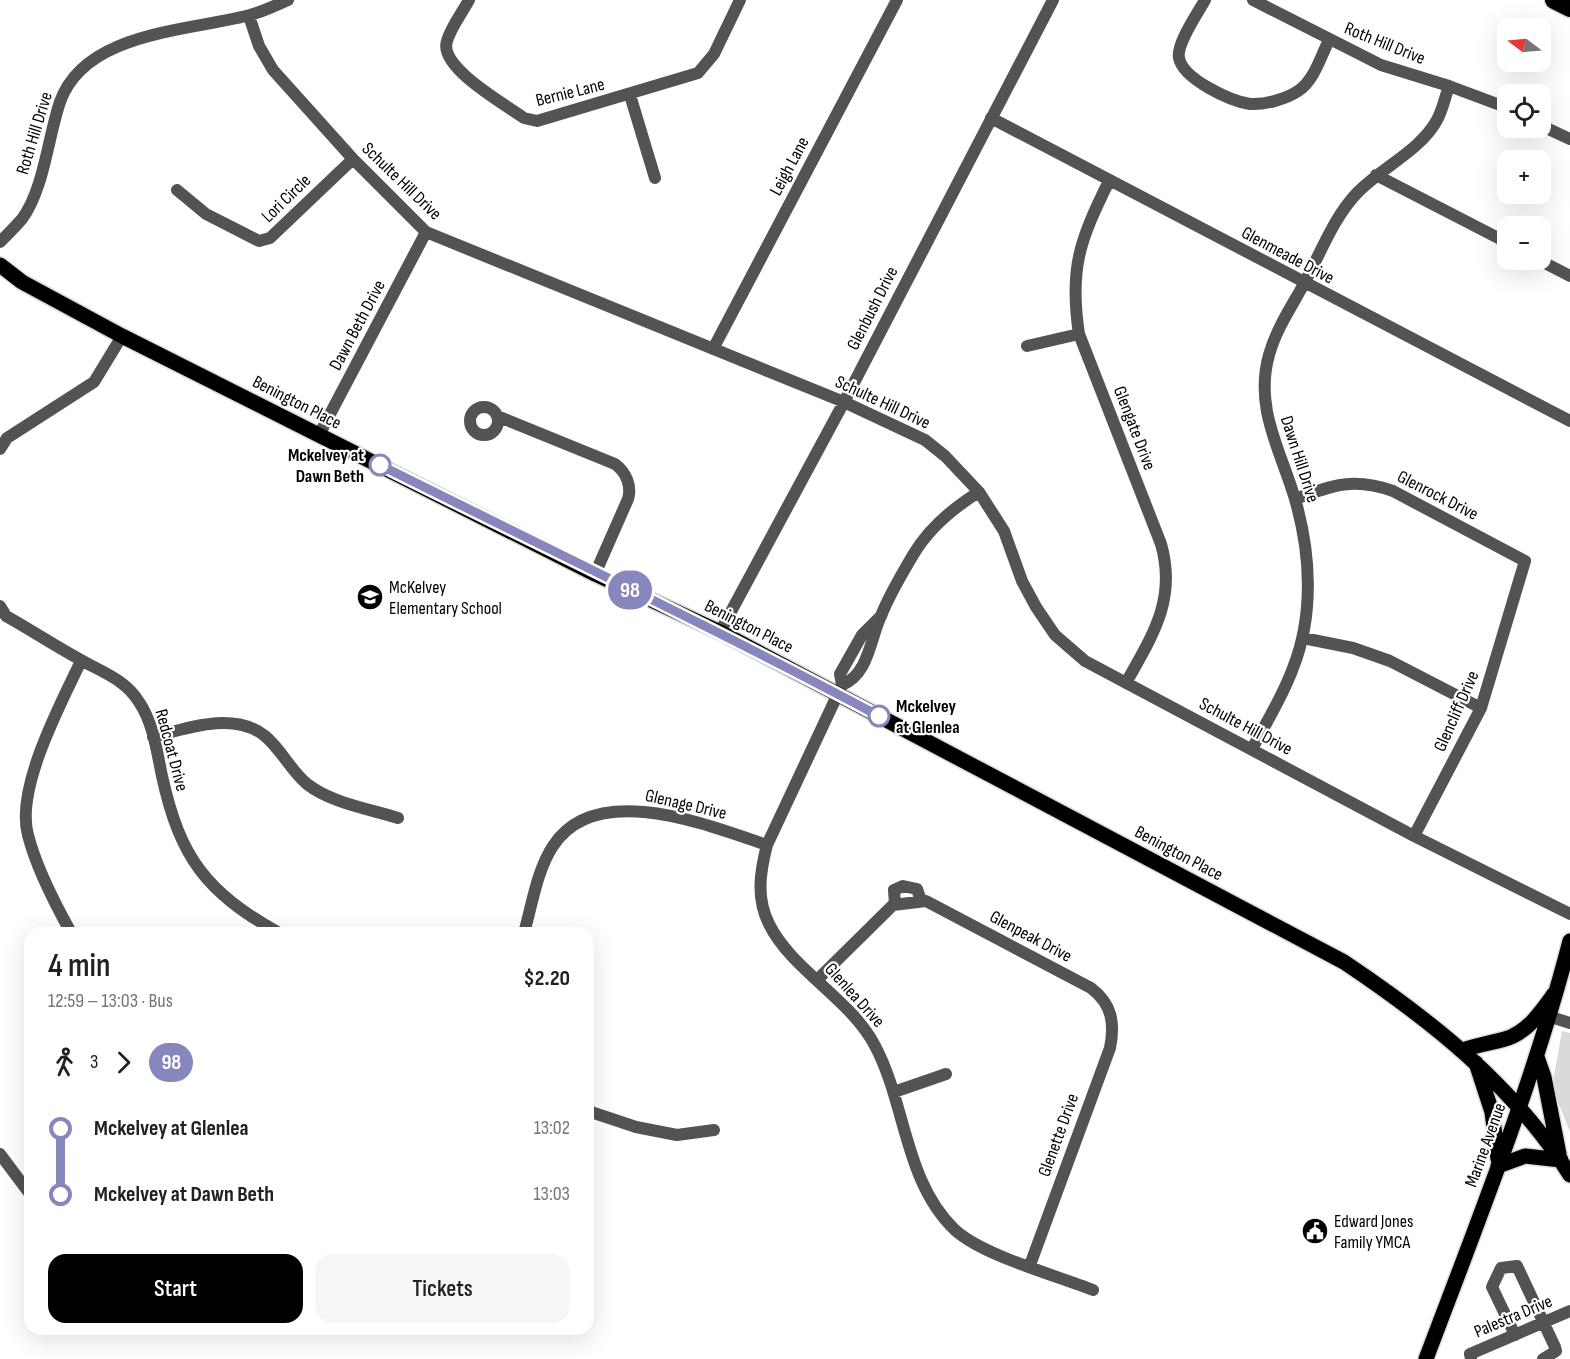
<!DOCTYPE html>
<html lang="en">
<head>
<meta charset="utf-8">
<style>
	body { margin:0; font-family:"Sofia Sans Condensed",sans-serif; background:#f6f6f6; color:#202124; height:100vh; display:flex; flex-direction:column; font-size:22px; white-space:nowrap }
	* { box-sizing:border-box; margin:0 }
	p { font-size:20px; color:#757577 }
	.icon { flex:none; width:33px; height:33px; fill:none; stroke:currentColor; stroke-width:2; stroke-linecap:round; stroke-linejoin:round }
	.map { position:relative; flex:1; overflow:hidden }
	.sheet { position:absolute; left:24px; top:927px; width:570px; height:408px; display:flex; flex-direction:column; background:#fff; border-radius:18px; box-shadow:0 6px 24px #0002 }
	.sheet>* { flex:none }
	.badge { padding:0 12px; border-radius:20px; font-size:21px; line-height:39px }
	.needle { width:39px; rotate:286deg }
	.controls { position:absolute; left:1497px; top:18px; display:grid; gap:12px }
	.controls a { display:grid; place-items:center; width:54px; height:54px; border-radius:12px; background:#fff; box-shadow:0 6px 24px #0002; font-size:30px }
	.map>.badge { position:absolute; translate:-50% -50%; box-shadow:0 0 0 3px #fff }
	.legs { display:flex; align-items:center; gap:9px; height:66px; padding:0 24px; font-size:20px }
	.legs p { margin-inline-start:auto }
	.head { display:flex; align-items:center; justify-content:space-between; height:102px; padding:0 24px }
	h1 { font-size:33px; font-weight:600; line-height:45px }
	.cta { display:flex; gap:12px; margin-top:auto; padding:12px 24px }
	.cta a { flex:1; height:69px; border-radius:18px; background:#000; color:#fff; font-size:24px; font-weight:600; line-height:69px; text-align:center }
	.cta a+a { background:#f6f6f6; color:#202124 }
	ul { padding:0 24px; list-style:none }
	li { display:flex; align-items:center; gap:21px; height:66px; font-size:22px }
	li i { display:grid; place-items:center; width:9px; height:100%; margin:0 8px; background:currentColor }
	li i::after { content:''; width:15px; height:15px; margin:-8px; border:4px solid; border-radius:50%; background:#fff }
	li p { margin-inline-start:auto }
	li:first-child i { background:linear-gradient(#0000 50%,currentColor 0) }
	li:last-child i { background:linear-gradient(currentColor 50%,#0000 0) }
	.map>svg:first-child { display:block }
	.green { fill:#dadada }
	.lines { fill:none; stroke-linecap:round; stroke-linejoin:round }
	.major-casing { stroke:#dbdbdb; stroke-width:18 }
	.highway-casing { stroke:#dbdbdb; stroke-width:21 }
	.minor { stroke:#535353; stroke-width:12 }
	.major { stroke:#000; stroke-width:15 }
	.highway { stroke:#000; stroke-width:18 }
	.line-1-casing { stroke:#fff; stroke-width:14 }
	.line-1 { stroke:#8786bd; stroke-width:9 }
	.stop-1-dot { fill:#fff; stroke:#8786bd; stroke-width:3 }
	.labels { text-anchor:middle; stroke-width:4.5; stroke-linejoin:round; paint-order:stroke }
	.street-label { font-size:18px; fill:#000; stroke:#fff }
	.stop-label { font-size:18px; font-weight:bold; fill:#000; stroke:#fff; text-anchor:end }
	.poi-label { font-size:18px; fill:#000; stroke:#fff; text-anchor:start }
</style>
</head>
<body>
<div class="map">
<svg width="1570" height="1359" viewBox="0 0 1570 1359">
	<rect width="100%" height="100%" fill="#fff"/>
	<path class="green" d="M 1562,1031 L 1570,1033 L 1570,1132 L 1552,1087 Z"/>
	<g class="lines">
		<defs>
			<path id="major" d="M 0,265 L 22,282 L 122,336 L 595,574 L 720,632 L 1344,962 C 1432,1021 1513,1085 1570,1175
				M 1463,1050 C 1477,1045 1491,1043 1505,1039 C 1527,1033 1541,1012 1554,994
				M 1537,1057 L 1544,1077 L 1559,1154
				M 1476,1063 L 1492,1112 L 1498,1159
				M 1498,1166 L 1525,1156 L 1561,1160
				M 1426,1359 C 1478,1221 1533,1084 1570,941"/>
			<path id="highway" d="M 1554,0 L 1570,8"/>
		</defs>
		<use href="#major" class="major-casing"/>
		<use href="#highway" class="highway-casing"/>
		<path class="minor" d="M 469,0 C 462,13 451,27 447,41 C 438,67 505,104 524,118 L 537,121 L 698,73 L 714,54 L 740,0
			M 1205,0 C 1198,13 1176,44 1179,58 C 1183,79 1230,101 1250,104 C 1265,105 1286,99 1298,91 C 1314,81 1321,56 1329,40
			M 1253,0 L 1381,65 L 1449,86 L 1508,108
			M 249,16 L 259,46 L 273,70 L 353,159 L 426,232 L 844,402 L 925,440 L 945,456 L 979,492 L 1004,531 L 1022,581 L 1036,607 L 1055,635 L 1085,661 L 1414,836 L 1570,914
			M 630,95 L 655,178
			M 991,118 L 1570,421
			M 1540,125 L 1570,139
			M 1376,175 L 1508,243
			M 1109,181 C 1080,240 1069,268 1079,334 L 1161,544 C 1177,600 1152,636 1126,683
			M 177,190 L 206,214 L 259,241 L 270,238 L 353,159
			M 0,242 C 7,235 15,227 22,219 C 44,189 48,137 60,102 C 84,33 185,31 246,16 C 260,13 274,6 288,0
			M 1539,260 L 1570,276
			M 1027,346 L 1079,334
			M 713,349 L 897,0
			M470 421a14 14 0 1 1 28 0a14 14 0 1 1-28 0Z
			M 497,416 L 615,464 C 626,472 632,486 628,499 L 595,574
			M 319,435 L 426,232
			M 0,449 L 7,438 L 94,382 L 122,336
			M 1295,499 C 1333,485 1354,477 1393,491 L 1525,561 L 1481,708 L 1414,836
			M 0,606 L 6,616 C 31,630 55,646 81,660 C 102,672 126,680 139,702 C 153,722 157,752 162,776 C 180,858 206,892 279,933
			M 880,617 L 862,635 L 840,674 L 842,685 L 767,845 C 760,872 756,898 769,924 C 791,969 850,999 874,1044 C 906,1102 904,1182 955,1230 C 984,1256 1055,1275 1093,1290
			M 720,632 L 844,402 L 1053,0
			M 1303,638 L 1353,648 L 1390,661 L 1481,708
			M 842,685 C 869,674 870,639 881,616 C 889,595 902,574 913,555 C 929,528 953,508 979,492
			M 153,737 C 187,728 234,711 265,736 C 281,749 291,771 307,784 C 331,803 370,809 398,818
			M 1252,749 C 1266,723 1283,696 1293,668 C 1314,615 1311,554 1295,499 C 1281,451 1254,408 1269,355 C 1276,329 1292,306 1305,282 C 1321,252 1334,217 1357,193 C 1382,167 1420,151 1437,120 C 1443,109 1445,97 1449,86
			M 895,904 L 894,890 L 903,886 L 917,889 L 921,901
			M 69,929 C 53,900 36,867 28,835 C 15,789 61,703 81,661
			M 524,933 C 532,905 537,870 553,846 C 596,779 710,826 767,845
			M 817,980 L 893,905 L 926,901 L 1091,988 C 1112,1004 1115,1023 1110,1048 L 1030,1265
			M 1551,1017 L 1570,1023
			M 894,1092 L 946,1074
			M 588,1111 L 636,1127 L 677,1135 L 714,1130
			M 0,1154 L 30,1194
			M 1515,1335 L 1492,1287 L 1501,1268 L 1517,1266 L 1555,1347 L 1556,1351 L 1543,1359
			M 1471,1359 L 1470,1354 L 1570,1311"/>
		<use href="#major" class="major"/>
		<use href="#highway" class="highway"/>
	</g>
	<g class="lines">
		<defs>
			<path id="line-1" d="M 380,465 C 546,548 714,628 879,716"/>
		</defs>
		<use href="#line-1" class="line-1-casing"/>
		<use href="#line-1" class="line-1"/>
	</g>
	<defs>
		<symbol id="school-disc" viewBox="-11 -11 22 22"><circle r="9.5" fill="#000" stroke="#fff"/><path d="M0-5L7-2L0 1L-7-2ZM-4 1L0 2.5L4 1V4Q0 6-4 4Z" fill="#fff"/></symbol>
		<symbol id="civic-disc" viewBox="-11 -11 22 22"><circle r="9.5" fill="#000" stroke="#fff"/><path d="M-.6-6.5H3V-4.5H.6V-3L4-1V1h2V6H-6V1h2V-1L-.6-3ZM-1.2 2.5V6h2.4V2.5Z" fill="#fff"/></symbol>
	</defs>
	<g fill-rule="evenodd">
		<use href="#school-disc" x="355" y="582" width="30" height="30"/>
		<use href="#civic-disc" x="1300" y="1216" width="30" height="30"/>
	</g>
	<g class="stop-1-dot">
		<circle cx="380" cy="465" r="10"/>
		<circle cx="879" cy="716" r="10"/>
	</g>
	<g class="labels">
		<g class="street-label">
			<text transform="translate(1385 43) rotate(22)" y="6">Roth Hill Drive</text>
			<text transform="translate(570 92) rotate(-14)" y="6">Bernie Lane</text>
			<text transform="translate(34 133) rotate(-73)" y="6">Roth Hill Drive</text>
			<text transform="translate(789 166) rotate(-62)" y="6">Leigh Lane</text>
			<text transform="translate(402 181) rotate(44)" y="6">Schulte Hill Drive</text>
			<text transform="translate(286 198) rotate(-44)" y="6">Lori Circle</text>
			<text transform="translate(1288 255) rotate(28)" y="6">Glenmeade Drive</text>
			<text transform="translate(872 308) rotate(-63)" y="6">Glenbush Drive</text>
			<text transform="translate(357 325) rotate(-62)" y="6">Dawn Beth Drive</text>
			<text transform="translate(297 402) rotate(27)" y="6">Benington Place</text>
			<text transform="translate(883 402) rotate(25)" y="6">Schulte Hill Drive</text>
			<text transform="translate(1135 428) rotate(69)" y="6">Glengate Drive</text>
			<text transform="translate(1300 459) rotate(72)" y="6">Dawn Hill Drive</text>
			<text transform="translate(1438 495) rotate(27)" y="6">Glenrock Drive</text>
			<text transform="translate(749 626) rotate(27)" y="6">Benington Place</text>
			<text transform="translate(1456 711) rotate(-66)" y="6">Glencliff Drive</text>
			<text transform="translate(1246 726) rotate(28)" y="6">Schulte Hill Drive</text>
			<text transform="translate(172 750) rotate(75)" y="6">Redcoat Drive</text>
			<text transform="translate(686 804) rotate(13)" y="6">Glenage Drive</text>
			<text transform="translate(1179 853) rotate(28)" y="6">Benington Place</text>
			<text transform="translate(1031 936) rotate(28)" y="6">Glenpeak Drive</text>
			<text transform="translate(855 995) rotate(48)" y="6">Glenlea Drive</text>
			<text transform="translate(1058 1135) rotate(-70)" y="6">Glenette Drive</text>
			<text transform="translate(1485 1145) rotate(-70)" y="6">Marine Avenue</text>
			<text transform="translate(1513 1316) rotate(-23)" y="6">Palestra Drive</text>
		</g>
		<g class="stop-label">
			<text x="364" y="461">Mckelvey at<tspan x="364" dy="21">Dawn Beth</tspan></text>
			<text x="896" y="712" text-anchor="start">Mckelvey<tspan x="896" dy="21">at Glenlea</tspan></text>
		</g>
		<g class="poi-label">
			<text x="389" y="593">McKelvey<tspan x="389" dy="21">Elementary School</tspan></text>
			<text x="1334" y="1227">Edward Jones<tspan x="1334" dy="21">Family YMCA</tspan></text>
		</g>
	</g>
</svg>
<div class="controls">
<a><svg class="needle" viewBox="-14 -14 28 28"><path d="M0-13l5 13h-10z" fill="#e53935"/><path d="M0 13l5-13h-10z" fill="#757577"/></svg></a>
<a><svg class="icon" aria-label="locate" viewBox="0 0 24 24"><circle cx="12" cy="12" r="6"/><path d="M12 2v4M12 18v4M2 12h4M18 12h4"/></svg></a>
<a>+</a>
<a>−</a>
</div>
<b class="badge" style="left:630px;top:590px;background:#8786bd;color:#fff">98</b>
<section class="sheet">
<div class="head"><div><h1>4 min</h1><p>12:59 – 13:03 · Bus</p></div><b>$2.20</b></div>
<div class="legs"><svg class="icon" aria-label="walk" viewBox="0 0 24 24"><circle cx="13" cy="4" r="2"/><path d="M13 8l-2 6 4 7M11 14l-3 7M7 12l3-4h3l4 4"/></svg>3<svg class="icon" aria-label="forward" viewBox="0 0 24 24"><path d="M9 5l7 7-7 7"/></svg><b class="badge" style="background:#8786bd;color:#fff">98</b></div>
<ul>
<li><i style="color:#8786bd"></i><b>Mckelvey at Glenlea</b><p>13:02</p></li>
<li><i style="color:#8786bd"></i><b>Mckelvey at Dawn Beth</b><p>13:03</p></li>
</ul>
<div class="cta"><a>Start</a><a>Tickets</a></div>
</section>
</div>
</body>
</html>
